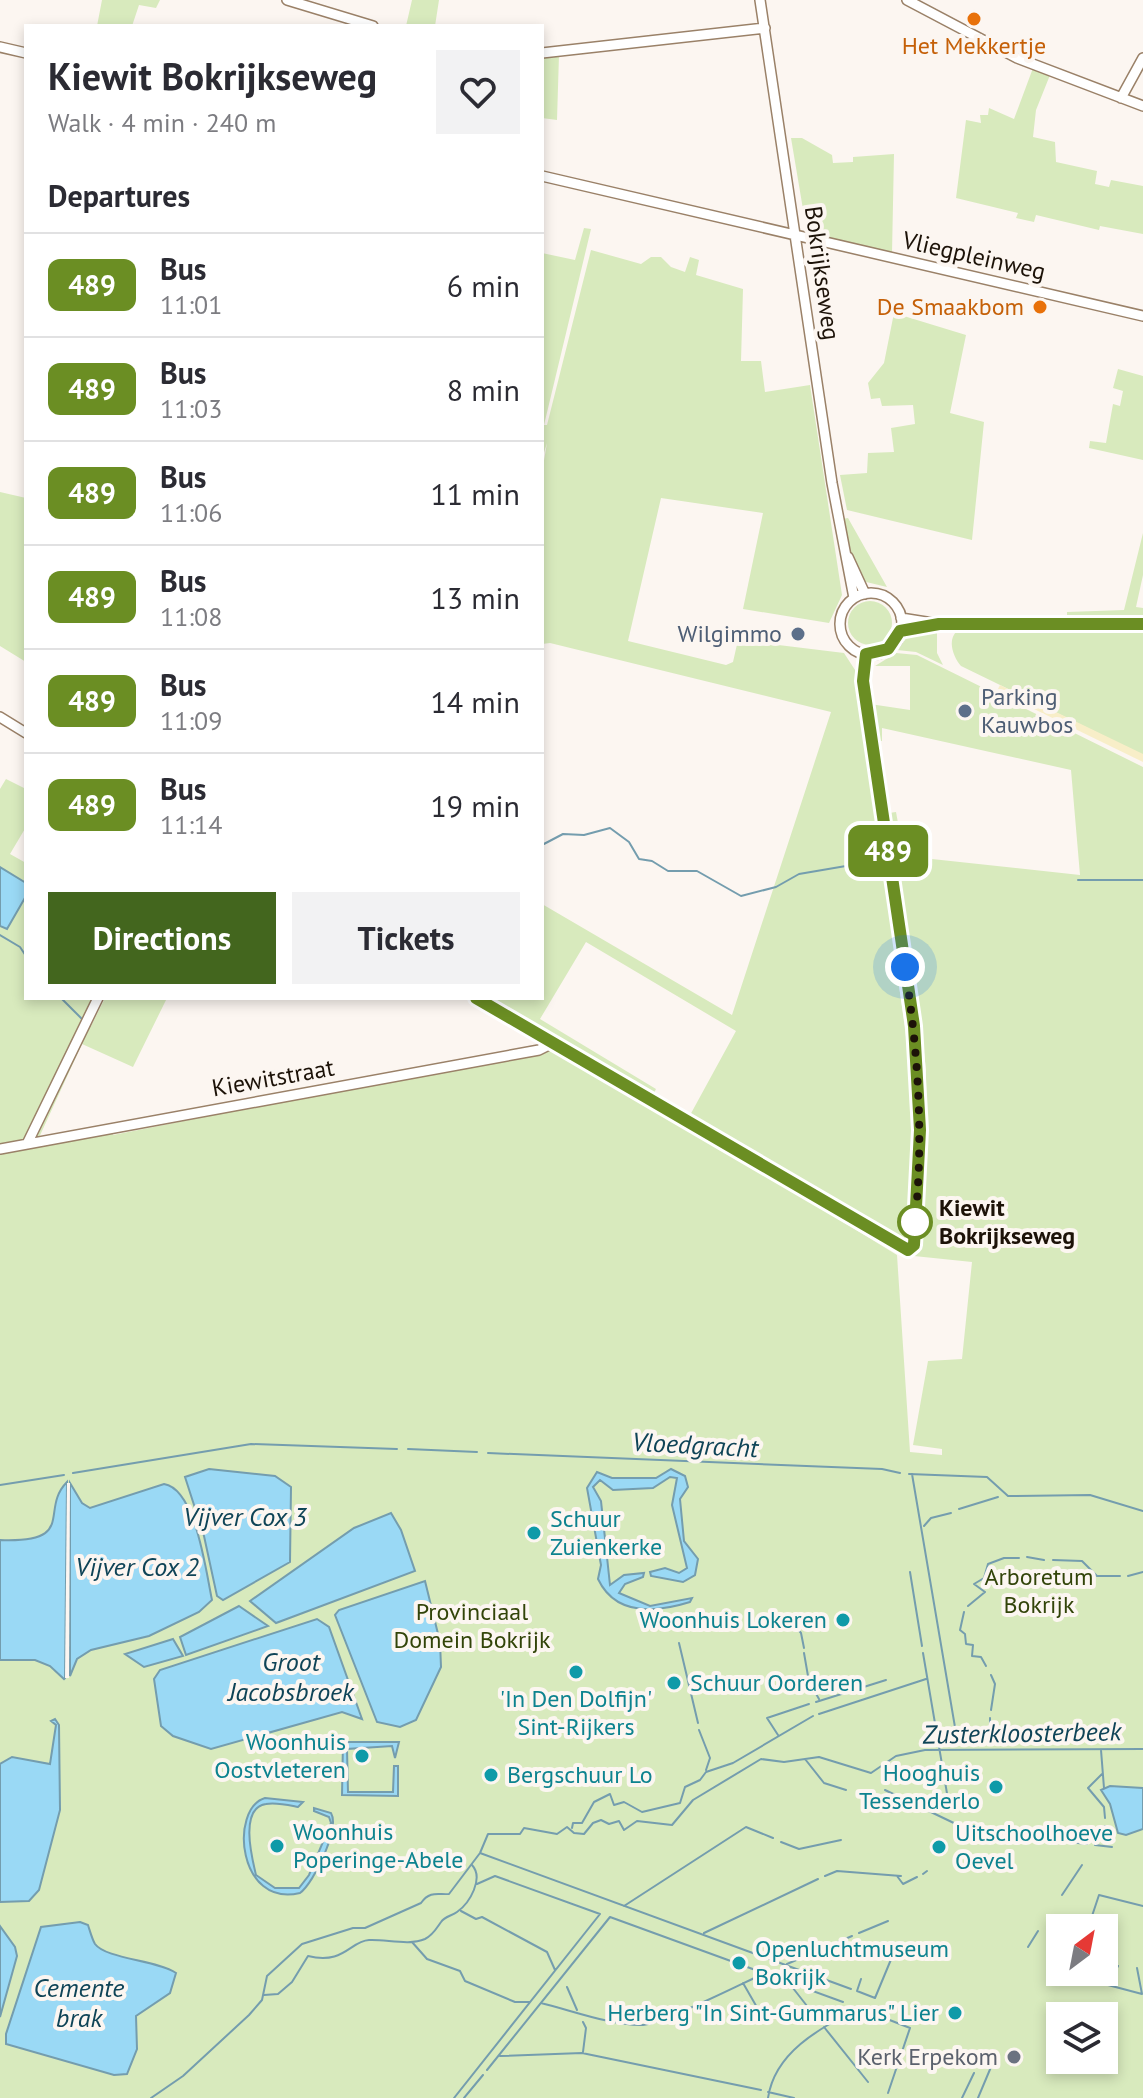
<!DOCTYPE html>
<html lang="en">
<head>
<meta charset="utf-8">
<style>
	body { margin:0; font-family:"PT Sans",sans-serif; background:#f2f2f3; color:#2b2b33; height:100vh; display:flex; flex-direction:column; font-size:30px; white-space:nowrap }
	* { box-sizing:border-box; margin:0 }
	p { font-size:26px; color:#7c7c81 }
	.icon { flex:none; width:44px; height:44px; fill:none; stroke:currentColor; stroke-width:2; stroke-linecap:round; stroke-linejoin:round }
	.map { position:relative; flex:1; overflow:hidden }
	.details { position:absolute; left:24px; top:24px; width:520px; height:976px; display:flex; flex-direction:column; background:#fff; border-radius:0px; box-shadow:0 4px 12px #0003 }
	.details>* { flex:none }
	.badge { padding:0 16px; border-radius:12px; font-size:28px; line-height:52px }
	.needle { width:52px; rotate:32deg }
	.buttons { position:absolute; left:1046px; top:1914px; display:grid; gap:16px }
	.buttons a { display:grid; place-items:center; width:72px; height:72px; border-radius:0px; background:#fff; box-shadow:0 4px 12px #0003; font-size:40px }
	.you { position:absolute; width:40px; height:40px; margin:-20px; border:6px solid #fff; border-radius:50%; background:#1a73e8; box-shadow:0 0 0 12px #1a73e833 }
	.map>.badge { position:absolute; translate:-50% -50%; box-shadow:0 0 0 4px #fff }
	h2 { padding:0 24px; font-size:30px; line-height:72px }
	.round { display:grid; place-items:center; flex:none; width:84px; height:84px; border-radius:0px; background:#f2f2f3 }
	.overview { display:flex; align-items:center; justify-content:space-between; height:136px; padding:0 24px }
	h1 { font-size:38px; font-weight:700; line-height:60px }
	.action { display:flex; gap:16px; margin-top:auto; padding:16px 24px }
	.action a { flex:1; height:92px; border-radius:0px; background:#43661e; color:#fff; font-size:32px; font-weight:700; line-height:92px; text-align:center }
	.action a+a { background:#f2f2f3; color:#2b2b33 }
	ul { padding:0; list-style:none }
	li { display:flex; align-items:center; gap:24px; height:104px; padding:0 24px; border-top:2px solid #e1e1e2 }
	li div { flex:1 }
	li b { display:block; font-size:30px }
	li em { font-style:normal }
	li .badge { min-width:88px; font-weight:700; text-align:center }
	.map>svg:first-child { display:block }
	.green { fill:#d8eabd; fill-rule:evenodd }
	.sand { fill:#f8eec8 }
	.water { fill:#9ad9f5; stroke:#749dae; stroke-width:2 }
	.pier { fill:#fcf6f1 }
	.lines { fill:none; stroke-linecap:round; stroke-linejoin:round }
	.stream { stroke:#749dae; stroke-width:2 }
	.minor-casing { stroke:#9a8168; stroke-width:12 }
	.minor { stroke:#fff; stroke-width:9 }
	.line-casing { stroke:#fff; stroke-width:18 }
	.line { stroke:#6b8e23; stroke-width:12 }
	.walk { stroke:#1c1208; stroke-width:8; stroke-dasharray:0 14.4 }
	.food-dot { fill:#e8710a; stroke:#fcf6f1; stroke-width:3 }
	.service-dot { fill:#5c6f8a; stroke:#fcf6f1; stroke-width:3 }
	.stop-dot { fill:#fff; stroke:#6b8e23; stroke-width:4 }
	.culture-dot { fill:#0f9aa8; stroke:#fcf6f1; stroke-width:3 }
	.worship-dot { fill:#6b7280; stroke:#fcf6f1; stroke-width:3 }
	.labels { text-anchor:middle; stroke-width:8; stroke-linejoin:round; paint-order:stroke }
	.food-label { font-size:24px; fill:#c56008; stroke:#fcf6f1 }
	.street-label { font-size:24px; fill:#1c1208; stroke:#fcf6f1 }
	.service-label { font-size:24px; fill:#4e5e75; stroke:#fcf6f1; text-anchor:end }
	.stop-label { font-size:24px; font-weight:bold; fill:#1c1208; stroke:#fcf6f1; text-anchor:start }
	.culture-label { font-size:24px; fill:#0d838f; stroke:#fcf6f1; text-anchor:start }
	.park-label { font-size:24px; fill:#324409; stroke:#fcf6f1 }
	.worship-label { font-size:24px; fill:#5b616d; stroke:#fcf6f1; text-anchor:end }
	.water-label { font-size:26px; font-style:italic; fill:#0f4457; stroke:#fcf6f1 }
</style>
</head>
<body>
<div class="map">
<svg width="1143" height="2098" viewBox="0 0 1143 2098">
	<rect width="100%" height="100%" fill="#fcf6f1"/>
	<path class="green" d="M 102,0 L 160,0 L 156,8 L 139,5 L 132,26 L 97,26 Z
		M 412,0 L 439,0 L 435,26 L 406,26 Z
		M 559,55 L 557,120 L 542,118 L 542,57 Z
		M 1033,68 L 1050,75 L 1036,110 L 1033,137 L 1055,142 L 1056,162 L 1097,171 L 1095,184 L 1109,187 L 1111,180 L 1143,186 L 1143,234 L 1100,226 L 1099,230 L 1036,215 L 1034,222 L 1016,218 L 1018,213 L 956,198 L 966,120 L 981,123 L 980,115 L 988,115 L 989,108 L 1014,119 Z
		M 791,138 L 802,138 L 832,155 L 833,163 L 853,162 L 853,157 L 894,154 L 892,253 L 807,233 Z
		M 584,228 L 591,229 L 544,425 L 547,425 L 591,250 L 641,264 L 651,257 L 661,257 L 671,267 L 685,272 L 690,257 L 699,260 L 696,275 L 743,289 L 741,361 L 761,361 L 765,392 L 810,385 L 842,595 L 829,623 L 743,609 L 763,513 L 661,498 L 628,641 L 726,665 L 733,662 L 738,640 L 844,653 L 857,673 L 916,1111 L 911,1237 L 898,1241 L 689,1117 L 736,1031 L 586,942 L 540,1019 L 656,1089 L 648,1105 L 810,1197 L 809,1201 L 897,1255 L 910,1452 L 942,1455 L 942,1449 L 913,1445 L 928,1361 L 962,1359 L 972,1262 L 914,1256 L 919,1239 L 926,1070 L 915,973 L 889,813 L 896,812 L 904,856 L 1080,875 L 1071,770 L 882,728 L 882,741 L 877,741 L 870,704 L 910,710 L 910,666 L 875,666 L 896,653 L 917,655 L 1143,767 L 1143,2098 L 0,2098 L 0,789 L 6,779 L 26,789 L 26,827 L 10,854 L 26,863 L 26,998 L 93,998 L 82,1021 L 91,1026 L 105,998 L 167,998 L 133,1067 L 82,1044 L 36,1144 L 112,1130 L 113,1135 L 555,1048 L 483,998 L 542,998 L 542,904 L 732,1015 L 831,712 L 550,643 L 542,644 L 542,472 L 547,443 L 542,459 L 542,253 L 575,260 ZM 1060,1928 L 1104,1928 L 1104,1972 L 1060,1972 ZM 1060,2016 L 1104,2016 L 1104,2060 L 1060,2060 Z
		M 894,313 L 966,335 L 950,413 L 984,422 L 972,540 L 847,510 L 840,475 L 867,473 L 868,453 L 894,452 L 891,428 L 915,424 L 913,405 L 882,406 L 880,398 L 871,399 L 868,383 L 884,363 Z
		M 1118,369 L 1143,376 L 1143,460 L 1089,448 L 1090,441 L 1106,443 L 1113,404 L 1120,406 L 1123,391 L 1113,388 Z
		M 0,492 L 26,498 L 26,662 L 0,646 Z
		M 848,518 L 887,587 L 862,581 L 847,547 L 842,519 Z
		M 1143,533 L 1143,575 L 1136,607 L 1143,608 L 1143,617 L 1067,618 L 1067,612 L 1124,610 Z
		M848 623a22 22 0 1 1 44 0a22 22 0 1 1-44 0Z
		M 1143,629 L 1143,755 L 961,666 C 953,657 947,640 957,631 Z
		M 937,631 L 937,653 L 943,665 L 916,652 L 897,650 L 908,636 Z"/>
	<path class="sand" d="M 1000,685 L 1143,754 L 1143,762 L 997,691 Z"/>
	<path class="water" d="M 0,867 L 26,883 L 26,896 L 7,929 L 0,926 Z
		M 209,1469 L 275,1476 L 291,1487 L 290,1562 L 223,1600 L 217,1596 L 204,1536 L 185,1477 Z
		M 671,1469 L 685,1476 L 688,1487 L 680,1499 L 684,1541 L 698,1559 L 695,1575 L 683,1582 L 651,1576 L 650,1572 L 665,1568 L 679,1573 L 687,1568 L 672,1505 L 677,1478 L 670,1477 L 653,1488 L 613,1490 L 600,1480 L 593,1487 L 601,1501 L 610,1585 L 624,1575 L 644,1573 L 643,1577 L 625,1584 L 619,1593 L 650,1606 L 692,1598 L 690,1602 C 658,1612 616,1617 598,1579 L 601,1565 L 587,1488 L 597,1472 L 612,1478 L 656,1478 Z
		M 67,1482 L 65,1678 L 64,1679 L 50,1666 L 35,1660 L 0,1660 L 0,1540 C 78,1543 39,1510 67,1482 Z
		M 70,1483 L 82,1503 L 90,1508 L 164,1484 C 196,1489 206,1572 212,1600 L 199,1612 L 149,1636 L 91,1650 L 77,1659 L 70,1676 Z
		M 391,1513 L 401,1530 L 415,1571 L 276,1623 L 250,1601 L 354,1528 Z
		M 425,1581 L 440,1642 L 441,1667 L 416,1720 L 400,1727 L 377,1722 L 335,1615 L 339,1610 Z
		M 239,1606 L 268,1626 L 186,1655 L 180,1637 Z
		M 317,1619 L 329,1627 L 362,1719 L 342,1712 L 211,1749 L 173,1736 L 161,1726 L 154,1679 L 160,1670 Z
		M 173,1639 L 183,1656 L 144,1667 L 125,1654 Z
		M 55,1719 L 59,1725 L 60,1810 L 39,1890 L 29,1901 L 0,1902 L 0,1764 L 12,1757 L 50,1764 L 56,1725 L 51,1721 Z
		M 343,1742 L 399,1742 L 395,1758 L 392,1746 L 347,1749 L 348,1792 L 393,1792 L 394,1766 L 398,1766 L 398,1796 L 342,1795 Z
		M 1110,1786 L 1143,1788 L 1143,1829 L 1126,1835 L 1118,1833 L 1110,1804 L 1101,1790 Z
		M 265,1798 L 303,1802 L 298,1807 C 288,1805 276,1802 266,1804 C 239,1808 252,1858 256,1875 L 275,1888 L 299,1888 L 309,1875 L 331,1823 L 329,1817 L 314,1811 L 314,1808 L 331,1813 C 340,1828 314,1883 300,1893 C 238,1908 229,1809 265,1798 Z
		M 80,1922 L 88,1925 C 90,1931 92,1939 95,1944 C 106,1959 157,1960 176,1973 L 170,1993 L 136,2016 L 137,2049 L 127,2074 L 114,2075 L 6,2044 L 6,2034 L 41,1927 Z
		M 0,1926 L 15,1947 L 17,1956 L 0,2017 Z"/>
	<path class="pier" d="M 67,1483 L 70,1483 L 69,1678 L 65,1678 Z"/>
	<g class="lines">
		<path class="stream" d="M 542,845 L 563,834 L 584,835 L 610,828 L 629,842 L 639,859 L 652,861 L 668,871 L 697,871 L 741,896 L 776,887 L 799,874 L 881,860
			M 1078,880 L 1143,880
			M 0,935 L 20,947 L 26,956
			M 61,998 L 84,1021
			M 408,1449 L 477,1452
			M 488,1453 L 882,1469 L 900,1473
			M 73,1473 L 251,1444 L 397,1449
			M 909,1474 L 987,1477 L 1008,1496 L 1090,1495 L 1143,1511
			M 912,1474 L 956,1733
			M 0,1485 L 64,1475
			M 959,1509 L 998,1497
			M 924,1526 L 931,1518 L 951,1513
			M 1027,1557 L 1044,1560
			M 1053,1560 L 1082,1561 L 1097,1576 L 1120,1576
			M 910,1572 L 922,1646
			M 1128,1576 L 1143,1572
			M 968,1606 L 985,1592 L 974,1584 L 984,1578 L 988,1564 L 1004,1558 L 1019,1558
			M 964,1612 L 960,1630 L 965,1634 L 966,1644 L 973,1645 L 972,1656 L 981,1657 L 986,1666
			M 786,1615 L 801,1633 L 804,1648
			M 679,1643 L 698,1723
			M 804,1653 L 808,1676
			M 923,1653 L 950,1811
			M 991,1675 L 995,1684 L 991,1710
			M 810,1683 L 819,1699
			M 816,1702 L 886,1680
			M 819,1714 L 926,1679
			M 699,1730 L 710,1758 L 706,1770
			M 778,1735 L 767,1718 L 809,1704
			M 990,1742 L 990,1718
			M 1101,1750 L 1104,1788
			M 805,1759 L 824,1783 L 846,1790
			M 1102,1774 L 1088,1788 L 1104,1807 L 1105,1818
			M 885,1790 L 958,1825
			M 572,1828 L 573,1823 L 582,1823 L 594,1802 L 610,1794 L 614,1805 L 624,1802 L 642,1812 L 680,1803 L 685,1787 L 700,1780 L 706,1772 L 733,1763 L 813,1716
			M 988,1834 L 1026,1837
			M 1033,1838 L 1087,1844
			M 1096,1839 L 1104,1838 L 1105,1826
			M 781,1842 L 799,1849 L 841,1840
			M 1095,1845 L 1112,1847
			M 480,1853 L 851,1989
			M 923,1874 L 927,1871
			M 825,1876 L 837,1871 L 901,1876
			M 897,1876 L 903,1884 L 917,1877
			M 1062,1895 L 1082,1865
			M 624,1906 L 746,1827 L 773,1838
			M 461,1911 L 476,1919 L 482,1917 L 547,1952 L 555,1970
			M 1109,1928 L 1091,1919 L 1099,1895 L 1143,1906
			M 704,1933 L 818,1879
			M 859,1933 L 888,1921
			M 412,1942 L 427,1959 L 460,1971 L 465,1981 L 515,2002 L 530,2002
			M 1028,1947 L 1038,1931
			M 787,1964 L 852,1936
			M 1118,1966 L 1108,1985 L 1142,1994 L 1137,1968
			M 861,1979 L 857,1991 L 875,1998 L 897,1945 L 934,1959
			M 743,1983 L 766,2023
			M 789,1983 L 818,2020
			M 567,1987 L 577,2010
			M 264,1995 L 278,1994 L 292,1982 L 308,1956 C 344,1965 350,1941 369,1940 C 386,1939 409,1946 425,1939 C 433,1935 436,1929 441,1922 C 445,1916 452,1916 457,1912 C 470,1903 484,1878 472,1865
			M 541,2003 C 570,2010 613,2026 643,2025 C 662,2024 741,1984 763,1974
			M 824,2027 L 868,2082
			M 583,2052 L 586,2028 L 583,2022
			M 500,2056 L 582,2053 L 761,2090
			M 487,2070 L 610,1917 L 843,2002
			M 768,2092 L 794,2098
			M 151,2098 L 183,2076 L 249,2015 L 262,2000 L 267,1976 L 302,1944 L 353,1928 L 365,1928 L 421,1903 C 430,1890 439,1895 449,1894 L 480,1853 L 488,1834 L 520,1834 L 524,1828 L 557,1834 L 567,1827 L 574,1833 L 584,1834 L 593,1823 L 601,1820 L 609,1824 L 619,1821 L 624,1830 L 637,1821 L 672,1825 L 693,1800 L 761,1759 L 784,1762 L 819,1757 L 871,1773 L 896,1756 L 925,1750 L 1143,1749
			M 454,2098 L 600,1914 L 495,1876 L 477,1884
			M 464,2098 L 483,2075
			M 768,2098 C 775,2051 821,2028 859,2008 L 910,2028 L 888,2093
			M 962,2098 L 974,2073
			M 978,2098 L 991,2067"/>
		<defs>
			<path id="minor" d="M 287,0 L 373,26
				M 760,0 L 832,483 L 854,598
				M 907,0 L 1017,58 L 1143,106
				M 0,47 L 26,53
				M 542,53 L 765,28
				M 1121,98 L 1143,58
				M 542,176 L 1143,316
				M 848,557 L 865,594
				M840 624a31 31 0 1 1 62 0a31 31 0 1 1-62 0Z
				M 901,618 L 939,624 L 1143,624
				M 900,631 L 928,626
				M 0,717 L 26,733
				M 476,998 L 908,1250 L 914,1245 L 920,1130 L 914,1026 L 863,681 L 866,654
				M 27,1144 L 98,998
				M 0,1149 L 539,1050 L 553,1043"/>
		</defs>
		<use href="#minor" class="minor-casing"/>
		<use href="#minor" class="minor"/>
	</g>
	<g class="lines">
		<defs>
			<path id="line" d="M 476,998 L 908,1250 L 914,1245 L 920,1130 L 914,1026 L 863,681 L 866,654 L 888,649 L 900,631 L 939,624 L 1143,624"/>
		</defs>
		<use href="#line" class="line-casing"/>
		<use href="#line" class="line"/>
		<path class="walk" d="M 905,967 C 918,1051 924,1137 915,1222"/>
	</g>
	<g class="food-dot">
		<circle cx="974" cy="19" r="8"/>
		<circle cx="1040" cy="307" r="8"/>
	</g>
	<g class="service-dot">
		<circle cx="798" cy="634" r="8"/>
		<circle cx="965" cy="711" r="8"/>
	</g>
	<circle class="stop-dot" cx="915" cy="1222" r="16"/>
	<g class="culture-dot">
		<circle cx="534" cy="1533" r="8"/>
		<circle cx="843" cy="1620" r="8"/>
		<circle cx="576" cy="1672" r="8"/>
		<circle cx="674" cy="1683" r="8"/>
		<circle cx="362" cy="1756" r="8"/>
		<circle cx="491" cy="1775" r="8"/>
		<circle cx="996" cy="1787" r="8"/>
		<circle cx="277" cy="1846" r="8"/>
		<circle cx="939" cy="1847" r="8"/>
		<circle cx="739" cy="1963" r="8"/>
		<circle cx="955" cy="2013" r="8"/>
	</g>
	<circle class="worship-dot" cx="1014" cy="2057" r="8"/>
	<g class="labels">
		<g class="food-label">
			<text x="974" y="54">Het Mekkertje</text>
			<text x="1024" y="315" text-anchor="end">De Smaakbom</text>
		</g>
		<g class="street-label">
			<text transform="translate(974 256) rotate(13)" y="8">Vliegpleinweg</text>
			<text transform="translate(822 273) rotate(82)" y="8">Bokrijkseweg</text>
			<text transform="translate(273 1078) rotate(-10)" y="8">Kiewitstraat</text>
		</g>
		<g class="service-label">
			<text x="782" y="642">Wilgimmo</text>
			<text x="981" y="705" text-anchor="start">Parking<tspan x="981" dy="28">Kauwbos</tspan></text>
		</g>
		<g class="stop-label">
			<text x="939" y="1216">Kiewit<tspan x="939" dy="28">Bokrijkseweg</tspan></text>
		</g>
		<g class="culture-label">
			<text x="550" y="1527">Schuur<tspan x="550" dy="28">Zuienkerke</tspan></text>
			<text x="827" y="1628" text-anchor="end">Woonhuis Lokeren</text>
			<text x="690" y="1691">Schuur Oorderen</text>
			<text x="576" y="1707" text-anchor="middle">'In Den Dolfijn'<tspan x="576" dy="28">Sint-Rijkers</tspan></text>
			<text x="346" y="1750" text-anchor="end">Woonhuis<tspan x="346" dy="28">Oostvleteren</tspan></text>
			<text x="980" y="1781" text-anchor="end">Hooghuis<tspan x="980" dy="28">Tessenderlo</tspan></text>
			<text x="507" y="1783">Bergschuur Lo</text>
			<text x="293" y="1840">Woonhuis<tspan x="293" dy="28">Poperinge-Abele</tspan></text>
			<text x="955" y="1841">Uitschoolhoeve<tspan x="955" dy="28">Oevel</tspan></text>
			<text x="755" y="1957">Openluchtmuseum<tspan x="755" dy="28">Bokrijk</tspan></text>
			<text x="939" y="2021" text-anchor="end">Herberg "In Sint-Gummarus" Lier</text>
		</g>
		<g class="park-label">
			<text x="1039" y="1585">Arboretum<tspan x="1039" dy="28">Bokrijk</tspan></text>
			<text x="472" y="1620">Provinciaal<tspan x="472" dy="28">Domein Bokrijk</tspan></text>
		</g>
		<g class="worship-label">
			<text x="998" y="2065">Kerk Erpekom</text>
		</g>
		<g class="water-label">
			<text transform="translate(695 1445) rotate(3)" y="9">Vloedgracht</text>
			<text x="245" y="1526">Vijver Cox 3</text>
			<text x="137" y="1576">Vijver Cox 2</text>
			<text x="291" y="1671">Groot<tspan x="291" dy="30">Jacobsbroek</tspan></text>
			<text transform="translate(1022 1733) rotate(-1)" y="9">Zusterkloosterbeek</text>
			<text x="79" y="1997">Cemente<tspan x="79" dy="30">brak</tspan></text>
		</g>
	</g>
</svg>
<div class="buttons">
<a><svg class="needle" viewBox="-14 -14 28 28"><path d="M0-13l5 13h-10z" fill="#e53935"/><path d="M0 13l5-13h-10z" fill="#7c7c81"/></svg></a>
<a><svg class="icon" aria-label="layers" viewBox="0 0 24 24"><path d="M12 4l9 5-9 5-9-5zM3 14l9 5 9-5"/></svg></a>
</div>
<div class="you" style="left:905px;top:967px"></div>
<b class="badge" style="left:888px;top:851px;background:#6b8e23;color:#fff">489</b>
<section class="details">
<div class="overview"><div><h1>Kiewit Bokrijkseweg</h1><p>Walk · 4 min · 240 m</p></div><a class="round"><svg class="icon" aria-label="heart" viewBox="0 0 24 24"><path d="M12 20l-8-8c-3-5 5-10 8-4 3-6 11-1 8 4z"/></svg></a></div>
<h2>Departures</h2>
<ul>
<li><span class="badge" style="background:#6b8e23;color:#fff">489</span><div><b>Bus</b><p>11:01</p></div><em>6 min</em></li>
<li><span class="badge" style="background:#6b8e23;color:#fff">489</span><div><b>Bus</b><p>11:03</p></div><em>8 min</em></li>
<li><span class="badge" style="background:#6b8e23;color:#fff">489</span><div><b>Bus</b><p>11:06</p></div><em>11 min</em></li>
<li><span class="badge" style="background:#6b8e23;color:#fff">489</span><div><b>Bus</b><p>11:08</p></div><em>13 min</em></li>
<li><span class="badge" style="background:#6b8e23;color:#fff">489</span><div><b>Bus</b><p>11:09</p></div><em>14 min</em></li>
<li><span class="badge" style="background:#6b8e23;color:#fff">489</span><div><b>Bus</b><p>11:14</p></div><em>19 min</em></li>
</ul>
<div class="action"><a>Directions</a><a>Tickets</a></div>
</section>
</div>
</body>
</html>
